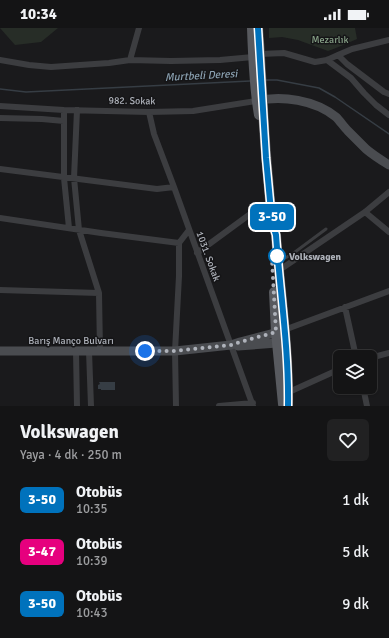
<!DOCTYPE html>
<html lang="tr">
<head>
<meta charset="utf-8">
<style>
	body { margin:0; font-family:Signika,sans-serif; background:#212122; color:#f1f3f6; height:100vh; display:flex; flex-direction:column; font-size:15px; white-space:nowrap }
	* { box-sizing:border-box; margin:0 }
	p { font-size:13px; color:#9d9ea0 }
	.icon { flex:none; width:22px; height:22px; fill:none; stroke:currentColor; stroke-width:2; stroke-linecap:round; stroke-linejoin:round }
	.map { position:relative; height:378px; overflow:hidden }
	.drawer { display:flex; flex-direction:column; background:#141415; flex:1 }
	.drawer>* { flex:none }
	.badge { padding:0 8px; border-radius:6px; font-size:14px; line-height:26px }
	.buttons { position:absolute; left:333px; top:322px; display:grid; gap:8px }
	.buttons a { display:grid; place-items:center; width:44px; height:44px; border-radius:6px; background:#141415; box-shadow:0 1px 3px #0004,0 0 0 1px #333334; font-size:20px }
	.you { position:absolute; width:20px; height:20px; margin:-10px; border:3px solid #fff; border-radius:50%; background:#1a73e8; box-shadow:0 0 0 6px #1a73e833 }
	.map>.badge { position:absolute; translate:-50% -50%; box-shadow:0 0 0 2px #fff }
	.round { display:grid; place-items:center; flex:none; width:42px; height:42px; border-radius:6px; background:#212122 }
	.headline { display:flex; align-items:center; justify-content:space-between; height:68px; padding:0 20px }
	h1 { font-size:19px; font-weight:800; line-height:30px }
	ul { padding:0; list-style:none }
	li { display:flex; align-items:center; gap:12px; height:52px; padding:0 20px }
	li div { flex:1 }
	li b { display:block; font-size:15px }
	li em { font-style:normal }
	li .badge { min-width:44px; font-weight:700; text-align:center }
	.status { display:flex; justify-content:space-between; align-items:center; height:28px; padding:0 20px; background:#141415; direction:ltr }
	.status svg { height:11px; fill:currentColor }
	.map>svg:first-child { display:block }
	.green { fill:#272d27 }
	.water { fill:#363d44 }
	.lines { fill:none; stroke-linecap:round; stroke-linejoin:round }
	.stream { stroke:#363d44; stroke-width:1.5 }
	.lane { stroke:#3c3d40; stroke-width:3 }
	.street { stroke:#3c3d40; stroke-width:6 }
	.secondary { stroke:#4a4c50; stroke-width:9 }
	.primary { stroke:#585a5f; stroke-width:10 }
	.line-casing { stroke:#fff; stroke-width:9 }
	.line { stroke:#0072bc; stroke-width:6 }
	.walk { stroke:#aeb2ba; stroke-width:4; stroke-dasharray:0 7.2 }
	.stop-dot { fill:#fff; stroke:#0072bc; stroke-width:2 }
	.labels { text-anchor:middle; stroke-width:3; stroke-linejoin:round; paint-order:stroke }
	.park-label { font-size:10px; fill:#88a288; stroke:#151517 }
	.street-label { font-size:10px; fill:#aeb2ba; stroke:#151517 }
	.stop-label { font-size:10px; font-weight:bold; fill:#aeb2ba; stroke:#151517; text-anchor:start }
	.water-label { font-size:11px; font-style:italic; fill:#8aa0b0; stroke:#151517 }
</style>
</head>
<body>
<div class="status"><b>10:34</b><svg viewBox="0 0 49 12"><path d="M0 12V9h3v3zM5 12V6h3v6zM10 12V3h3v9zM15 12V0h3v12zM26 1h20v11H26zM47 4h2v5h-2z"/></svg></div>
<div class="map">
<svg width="389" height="378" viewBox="0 0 389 378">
	<rect width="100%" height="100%" fill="#1a1a1c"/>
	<path class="green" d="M 0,0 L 58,0 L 41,14 L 15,17 Z
		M 269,0 L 355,0 L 357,11 L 336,20 L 328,23 L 298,12 L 282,9 L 269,10 Z"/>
	<path class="water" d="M 99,354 L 115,354 L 115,362 L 101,362 L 101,361 L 98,361 L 98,357 L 100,356 Z"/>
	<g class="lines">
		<path class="stream" d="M 266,52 L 277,52 L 319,60 L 335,69 L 389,106
			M 0,61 L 26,64 L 250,53"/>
		<path class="lane" d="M 279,233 L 291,227 L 326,201"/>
		<path class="street" d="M 338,27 L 347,36 L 384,64 L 389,66
			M 0,32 L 29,37 L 51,39 L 109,35 L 130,32 L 171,33 L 220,32 L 253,29 L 260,26 L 284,25 L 315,34 L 327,32 L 338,27 L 352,21 L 389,12
			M 130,32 L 139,0
			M 327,32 L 351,50 L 364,65 L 376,77 L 389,87
			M 0,78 L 64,82 L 149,84 L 193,83 L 256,73
			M 64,82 L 64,150 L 69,200
			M 77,82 L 74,150 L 79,202 L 99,265 L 100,323
			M 149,84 L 154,106 L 174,159 L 211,262 L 253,378
			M 0,90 L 42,91 L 64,93
			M 0,141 L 157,161 L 174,159
			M 365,184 L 389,204
			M 0,190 L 101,205 L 179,215
			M 197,225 L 261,178 L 271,176
			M 278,243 L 365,184 L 389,164
			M 0,262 L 99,265
			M 345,279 L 356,329
			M 284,302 L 389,263
			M 76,323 L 77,378
			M 89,323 L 91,378
			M 370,330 L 389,325
			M 363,359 L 367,378
			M 289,364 L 340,341
			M 176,378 L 175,323 L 179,248 L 179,215 L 189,202
			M 219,378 L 253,375"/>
		<path class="secondary" d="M 256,73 C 282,67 315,72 336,89 C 340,93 344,99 348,103 C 354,109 360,115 366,121 C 373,127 381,132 389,137
			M 238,318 L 277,315 L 283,313
			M 0,323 L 175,323 L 231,317 L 240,314 L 282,303"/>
		<path class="primary" d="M 252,0 C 253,29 254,58 259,87
			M 258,0 C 262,50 263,100 268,150 C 270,169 270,188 276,207 C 280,264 289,321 288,378
			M 274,264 L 276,304 L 283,376"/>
	</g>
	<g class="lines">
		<defs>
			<path id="line" d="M 258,0 L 266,130 L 272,194 L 276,207 C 280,264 289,321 288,378"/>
		</defs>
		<use href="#line" class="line-casing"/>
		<use href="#line" class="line"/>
		<path class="walk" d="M 145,323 L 175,323 L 231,317 L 240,314 L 276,304 L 272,232 L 277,228"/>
	</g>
	<circle class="stop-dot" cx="277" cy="228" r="8"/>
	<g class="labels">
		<g class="park-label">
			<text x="330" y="15">Mezarlık</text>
		</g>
		<g class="street-label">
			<text transform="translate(132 72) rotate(1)" y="4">982. Sokak</text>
			<text transform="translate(209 228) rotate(70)" y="4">1031. Sokak</text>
			<text x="71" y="316">Barış Manço Bulvarı</text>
		</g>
		<g class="stop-label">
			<text x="289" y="232">Volkswagen</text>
		</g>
		<g class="water-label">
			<text transform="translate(201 47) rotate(-3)" y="4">Murtbeli Deresi</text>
		</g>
	</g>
</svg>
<div class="buttons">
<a><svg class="icon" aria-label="layers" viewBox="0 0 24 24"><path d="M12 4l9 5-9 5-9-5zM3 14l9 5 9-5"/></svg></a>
</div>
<div class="you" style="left:145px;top:323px"></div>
<b class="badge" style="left:272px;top:189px;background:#0072bc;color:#fff">3-50</b>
</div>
<section class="drawer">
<div class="headline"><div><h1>Volkswagen</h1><p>Yaya · 4 dk · 250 m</p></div><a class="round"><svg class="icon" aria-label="heart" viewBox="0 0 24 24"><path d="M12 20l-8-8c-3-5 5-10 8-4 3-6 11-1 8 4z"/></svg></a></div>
<ul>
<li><span class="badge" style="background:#0072bc;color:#fff">3-50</span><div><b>Otobüs</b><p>10:35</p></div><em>1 dk</em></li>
<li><span class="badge" style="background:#e6007e;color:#fff">3-47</span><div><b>Otobüs</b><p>10:39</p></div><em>5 dk</em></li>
<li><span class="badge" style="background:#0072bc;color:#fff">3-50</span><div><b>Otobüs</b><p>10:43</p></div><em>9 dk</em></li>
</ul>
</section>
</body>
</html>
